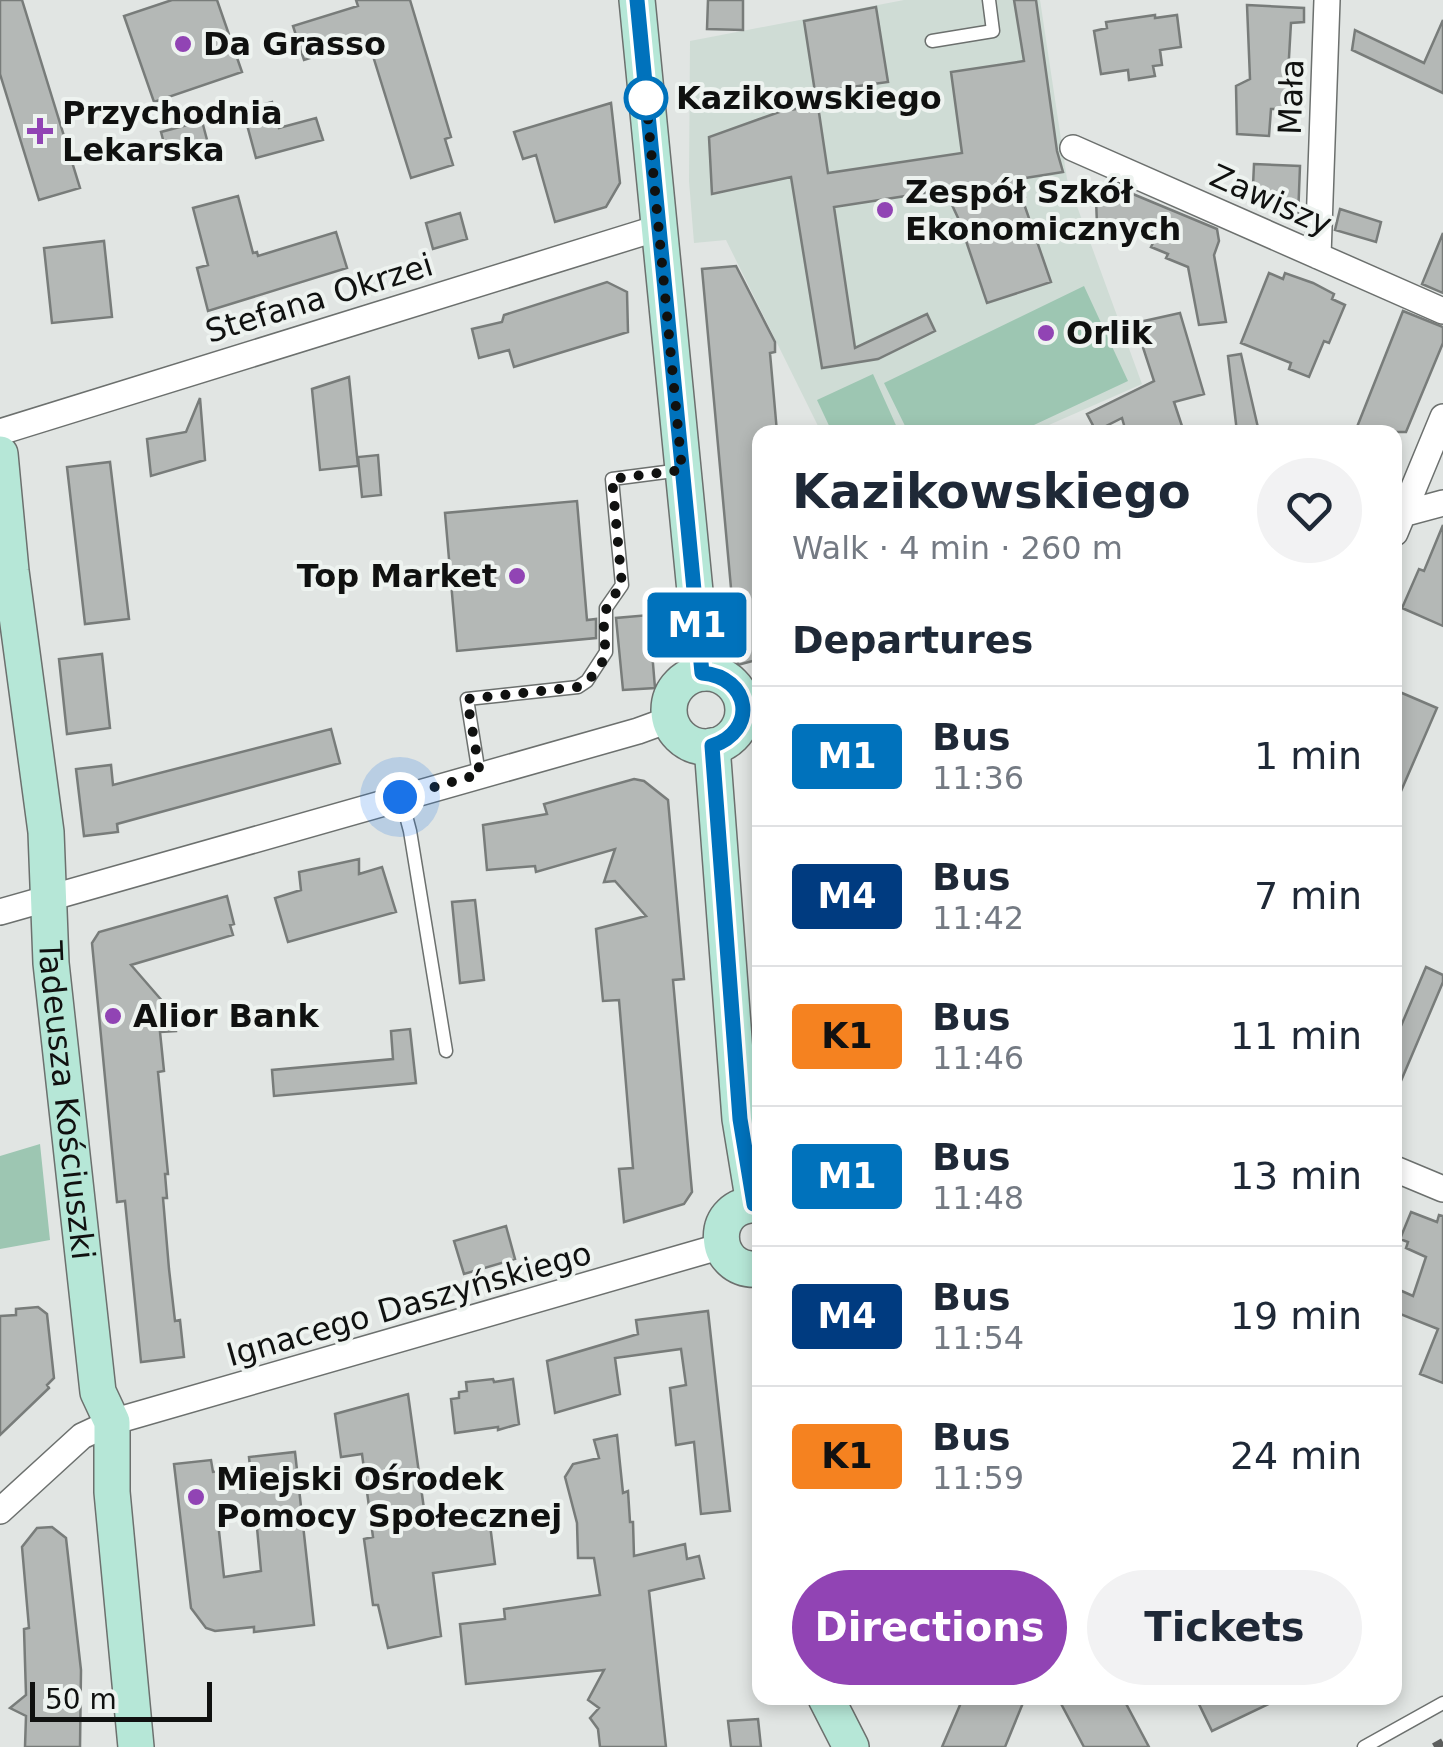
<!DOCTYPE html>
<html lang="en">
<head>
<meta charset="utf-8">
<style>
	body { margin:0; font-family:"DejaVu Sans",sans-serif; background:#f2f2f3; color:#1f2937; height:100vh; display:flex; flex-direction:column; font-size:38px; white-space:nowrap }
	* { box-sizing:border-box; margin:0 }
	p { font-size:32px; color:#747a83 }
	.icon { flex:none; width:55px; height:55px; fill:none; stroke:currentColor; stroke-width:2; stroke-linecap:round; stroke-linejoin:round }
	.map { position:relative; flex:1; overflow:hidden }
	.sheet { position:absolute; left:752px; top:425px; width:650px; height:1280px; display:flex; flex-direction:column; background:#fff; border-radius:20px; box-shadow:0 5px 15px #0003 }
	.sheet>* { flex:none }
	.badge { padding:0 20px; border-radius:8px; font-size:35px; line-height:65px }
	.scale { position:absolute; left:30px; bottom:25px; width:182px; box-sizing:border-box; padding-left:10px; border:5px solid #101110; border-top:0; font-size:28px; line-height:35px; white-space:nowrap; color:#101110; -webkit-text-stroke:8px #eef3f0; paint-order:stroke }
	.you { position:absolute; width:50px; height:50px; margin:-25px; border:8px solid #fff; border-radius:50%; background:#1a73e8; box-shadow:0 0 0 15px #1a73e833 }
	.map>.badge { position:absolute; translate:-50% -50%; box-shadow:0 0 0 5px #fff }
	h2 { padding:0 40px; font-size:38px; line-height:90px }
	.round { display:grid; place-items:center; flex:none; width:105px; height:105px; border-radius:52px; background:#f2f2f3 }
	.summary { display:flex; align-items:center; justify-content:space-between; height:170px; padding:0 40px }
	h1 { font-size:48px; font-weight:600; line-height:75px }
	.primary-button { display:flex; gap:20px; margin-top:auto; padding:20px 40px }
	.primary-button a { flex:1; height:115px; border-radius:60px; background:#9144b4; color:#fff; font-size:40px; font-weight:600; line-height:115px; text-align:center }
	.primary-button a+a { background:#f2f2f3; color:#1f2937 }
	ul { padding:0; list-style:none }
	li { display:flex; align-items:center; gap:30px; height:140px; padding:0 40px; border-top:2px solid #e0e1e3 }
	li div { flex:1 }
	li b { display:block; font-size:38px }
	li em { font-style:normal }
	li .badge { min-width:110px; font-weight:700; text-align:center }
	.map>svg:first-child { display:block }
	.built { fill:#cfdcd5 }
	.green { fill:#9dc6b2 }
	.building { fill:#b4b8b6; stroke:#787c7a; stroke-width:2.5; fill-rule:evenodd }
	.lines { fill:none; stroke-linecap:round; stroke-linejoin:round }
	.lane-casing { stroke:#6c706e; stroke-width:15 }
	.street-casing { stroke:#6c706e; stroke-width:28 }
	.secondary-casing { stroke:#6c706e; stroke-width:38 }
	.lane { stroke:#fff; stroke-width:12 }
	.street { stroke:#fff; stroke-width:25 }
	.secondary { stroke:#b6e7d7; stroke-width:35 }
	.rail { stroke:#5c5e5d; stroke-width:8; stroke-dasharray:15 8; stroke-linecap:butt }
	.line-casing { stroke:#fff; stroke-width:22 }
	.line { stroke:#0072bc; stroke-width:15 }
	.walk { stroke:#101110; stroke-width:10; stroke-dasharray:0 18 }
	.poi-dot { fill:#9144b4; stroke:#eef3f0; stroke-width:4 }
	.stop-dot { fill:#fff; stroke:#0072bc; stroke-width:5 }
	.labels { text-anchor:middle; stroke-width:8; stroke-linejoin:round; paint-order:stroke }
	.poi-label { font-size:32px; font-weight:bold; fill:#101110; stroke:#eef3f0; text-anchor:start }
	.street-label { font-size:32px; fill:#101110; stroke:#eef3f0 }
	.stop-label { font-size:32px; font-weight:bold; fill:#101110; stroke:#eef3f0; text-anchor:start }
</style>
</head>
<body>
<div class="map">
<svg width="1443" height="1747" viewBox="0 0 1443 1747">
	<rect width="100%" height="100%" fill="#e1e5e3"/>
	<path class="built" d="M 904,0 L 1040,0 L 1067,179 L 1142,384 L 1033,432 L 821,432 L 726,240 L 694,243 L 689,181 L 690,41 Z"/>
	<path class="green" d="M 1084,286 L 1128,381 L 1019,432 L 908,432 L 884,383 Z
		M 873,374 L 899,432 L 832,432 L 817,400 Z
		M 40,1144 L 50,1240 L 0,1249 L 0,1156 Z"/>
	<path class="building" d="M 0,0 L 22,0 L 80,188 L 39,200 L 0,74 Z
		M 172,0 L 217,0 L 242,72 L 154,102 L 124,16 Z
		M 356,0 L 410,0 L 451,137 L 445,139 L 453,165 L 411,178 L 368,40 L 304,60 L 293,26 L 358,6 Z
		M 708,0 L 743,0 L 743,30 L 707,29 Z
		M 1014,0 L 1036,0 L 1057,151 L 1063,172 L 1019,179 L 1025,197 L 1022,198 L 1051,282 L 987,303 L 959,220 L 945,190 L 834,207 L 855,348 L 927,314 L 935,331 L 878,359 L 822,368 L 791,177 L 712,194 L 709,137 L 782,111 L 818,106 L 828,173 L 962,153 L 951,72 L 1024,61 Z
		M 1247,5 L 1304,8 L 1304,22 L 1291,23 L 1286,109 L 1271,109 L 1269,136 L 1237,134 L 1236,86 L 1250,79 Z
		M 876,7 L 888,82 L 815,92 L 804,21 Z
		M 1155,15 L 1155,18 L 1177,15 L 1181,47 L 1160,50 L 1162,65 L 1153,66 L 1155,76 L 1129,80 L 1128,70 L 1101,74 L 1094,31 L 1107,28 L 1106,22 Z
		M 1443,20 L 1443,93 L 1352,50 L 1355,30 L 1424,63 Z
		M 272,102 L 279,128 L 316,118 L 323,140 L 256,158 L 243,110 Z
		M 611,103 L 620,183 L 606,207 L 555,222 L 536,155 L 523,159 L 514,132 Z
		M 202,121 L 210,151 L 169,162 L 161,132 Z
		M 1254,164 L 1300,166 L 1298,218 L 1263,203 L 1264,191 L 1253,186 Z
		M 1116,187 L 1217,229 L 1219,241 L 1214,255 L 1226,322 L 1199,325 L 1188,267 L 1166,258 L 1168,254 L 1151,247 L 1154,241 L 1147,238 L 1149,223 L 1097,225 L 1096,199 L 1117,198 Z
		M 238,196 L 253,253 L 257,252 L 258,256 L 336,232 L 347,268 L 208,311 L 197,268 L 208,265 L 193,208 Z
		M 1340,209 L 1381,222 L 1376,242 L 1335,230 Z
		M 460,213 L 467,239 L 433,249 L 426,223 Z
		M 1443,233 L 1443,293 L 1422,284 Z
		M 104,241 L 112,317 L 52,323 L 44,248 Z
		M 736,266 L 775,342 L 775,352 L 770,353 L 777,432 L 760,432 L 760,659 L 738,665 L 702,269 Z
		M 1269,273 L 1283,279 L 1285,273 L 1313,283 L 1334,294 L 1332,299 L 1345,305 L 1329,343 L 1324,341 L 1309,377 L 1289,369 L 1291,363 L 1241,343 Z
		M 607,282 L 627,292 L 628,332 L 514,367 L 509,350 L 479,358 L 472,329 L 502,322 L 504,315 Z
		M 1403,311 L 1443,327 L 1443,343 L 1406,432 L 1355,432 Z
		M 1180,313 L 1204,394 L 1174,402 L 1184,432 L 1126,432 L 1122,418 L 1096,431 L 1087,414 L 1154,381 L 1135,323 Z
		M 1241,354 L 1259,432 L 1237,432 L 1228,356 Z
		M 349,377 L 358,466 L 320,470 L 312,389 Z
		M 200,398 L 205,460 L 151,476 L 147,439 L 186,432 Z
		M 378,455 L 381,495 L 362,497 L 358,457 Z
		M 110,462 L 129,619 L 85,624 L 67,467 Z
		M 577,501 L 587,620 L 596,619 L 596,638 L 457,651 L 445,513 Z
		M 1443,525 L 1443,626 L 1402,608 L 1419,569 L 1424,571 Z
		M 649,615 L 655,688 L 623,690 L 616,618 Z
		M 102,654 L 110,728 L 67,734 L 59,659 Z
		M 1395,690 L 1437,708 L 1395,805 Z
		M 331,729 L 340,763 L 117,824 L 118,832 L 84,836 L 76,769 L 111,765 L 113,785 Z
		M 634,779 L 644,781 L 668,800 L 684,979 L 673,980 L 692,1192 L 684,1204 L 624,1222 L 619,1169 L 633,1168 L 619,1000 L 603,1001 L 596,929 L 646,916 L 615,881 L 604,882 L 615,849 L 536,872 L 535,866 L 487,870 L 483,825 L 547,814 L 544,804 Z
		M 359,859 L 359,874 L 382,867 L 396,912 L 288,942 L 275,898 L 301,890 L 299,872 Z
		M 227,896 L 234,924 L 230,925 L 233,935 L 131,965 L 164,1003 L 175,1001 L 176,1031 L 160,1032 L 164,1071 L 158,1072 L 168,1174 L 165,1174 L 167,1198 L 163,1198 L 169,1269 L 175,1321 L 180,1320 L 184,1357 L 141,1362 L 125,1201 L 117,1202 L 92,943 L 99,932 Z
		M 475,900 L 484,980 L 460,983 L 452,902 Z
		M 1426,967 L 1443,975 L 1443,982 L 1395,1095 L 1395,1040 Z
		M 410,1029 L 416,1083 L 274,1096 L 272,1070 L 393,1059 L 391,1031 Z
		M 1411,1212 L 1437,1222 L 1439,1215 L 1443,1216 L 1443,1383 L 1420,1374 L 1438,1329 L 1395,1312 L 1395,1288 L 1413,1296 L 1426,1257 L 1406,1248 L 1408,1242 L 1400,1239 Z
		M 506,1226 L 515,1259 L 464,1274 L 454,1241 Z
		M 38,1307 L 47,1314 L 54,1378 L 47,1385 L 49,1388 L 0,1435 L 0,1316 L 16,1315 L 16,1309 Z
		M 708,1311 L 730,1511 L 701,1514 L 694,1442 L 676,1445 L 670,1388 L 686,1385 L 681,1349 L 615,1358 L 620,1394 L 555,1413 L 547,1361 L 638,1334 L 636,1320 Z
		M 493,1379 L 494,1382 L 513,1379 L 519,1424 L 498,1430 L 498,1427 L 455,1433 L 451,1399 L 459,1398 L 459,1392 L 467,1391 L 466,1382 Z
		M 408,1394 L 425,1516 L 488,1509 L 495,1564 L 433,1573 L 441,1636 L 388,1648 L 378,1605 L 373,1605 L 364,1539 L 373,1537 L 362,1454 L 341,1457 L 335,1414 Z
		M 617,1435 L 623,1493 L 628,1491 L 630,1522 L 633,1522 L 634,1556 L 685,1544 L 687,1559 L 699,1556 L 704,1578 L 649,1591 L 666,1747 L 600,1747 L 598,1729 L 590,1718 L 599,1708 L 588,1700 L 604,1670 L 466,1684 L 460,1624 L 505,1619 L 504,1609 L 600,1595 L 594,1558 L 578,1558 L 577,1523 L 565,1477 L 573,1464 L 599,1458 L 594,1440 Z
		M 295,1452 L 314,1625 L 254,1632 L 254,1627 L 215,1631 L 206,1628 L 191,1608 L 174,1464 L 211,1460 L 213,1472 L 250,1468 L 249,1457 ZM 256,1517 L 261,1571 L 224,1577 L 218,1522 Z
		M 52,1527 L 66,1538 L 81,1670 L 80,1747 L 25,1747 L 26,1716 L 10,1708 L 26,1695 L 24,1629 L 29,1628 L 22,1547 L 37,1528 Z
		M 963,1698 L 1025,1698 L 1005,1747 L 942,1747 Z
		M 1058,1698 L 1123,1698 L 1149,1747 L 1084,1747 Z
		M 1196,1698 L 1281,1698 L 1212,1731 Z
		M 758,1719 L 761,1747 L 731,1747 L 728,1721 Z"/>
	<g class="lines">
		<defs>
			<path id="lane" d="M 932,41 L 993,31 L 989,0
				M 479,774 L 467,699 L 578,687 L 587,681 L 606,652 L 606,608 L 622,585 L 612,479 L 681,470
				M 401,797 L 410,831 L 446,1051
				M 1364,1747 L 1443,1703"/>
			<path id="street" d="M 1073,148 L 1443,311
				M 1318,256 L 1327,0
				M 0,432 L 658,228
				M 1395,516 L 1443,503
				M 1395,533 L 1443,417
				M 742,699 L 760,696
				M 0,912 L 638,731 L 671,719
				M 1395,1169 L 1443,1189
				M 0,1511 L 82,1436 L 112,1422 L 722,1246"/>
			<g id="secondary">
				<path d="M 637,0 L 703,673"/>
				<path id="s1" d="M 0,454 L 11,571 L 46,832 L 51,963 L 98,1392 L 112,1422 L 112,1492 L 136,1747"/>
				<circle cx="706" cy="710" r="37"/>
				<path d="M 712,746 L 740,1119 L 754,1204"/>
				<path d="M 760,1205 C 708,1200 709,1274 760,1269"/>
				<path d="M 826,1698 L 851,1747"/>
			</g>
		</defs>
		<use href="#lane" class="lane-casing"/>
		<use href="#street" class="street-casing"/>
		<use href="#secondary" class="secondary-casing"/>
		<use href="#lane" class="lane"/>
		<use href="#street" class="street"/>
		<use href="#secondary" class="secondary"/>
		<path class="rail" d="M 1434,1747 L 1443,1742"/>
	</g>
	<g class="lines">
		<defs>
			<path id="line" d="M 637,0 L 702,673 C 751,677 758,731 712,746 L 740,1119 L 754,1204 L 760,1205"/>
		</defs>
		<use href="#line" class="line-casing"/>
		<use href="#line" class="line"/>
		<path class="walk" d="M 400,797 L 480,774 L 467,699 L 578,687 C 624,658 594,634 608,605 C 611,598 618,591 622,585 L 612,479 L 682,470 L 646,98"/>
	</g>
	<g class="poi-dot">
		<circle cx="183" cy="44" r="10"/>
		<path d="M35 116h10v10h10v10h-10v10h-10v-10h-10v-10h10z"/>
		<circle cx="885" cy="210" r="10"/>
		<circle cx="1046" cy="333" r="10"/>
		<circle cx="517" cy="576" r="10"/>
		<circle cx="113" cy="1016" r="10"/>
		<circle cx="196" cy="1497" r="10"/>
	</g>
	<circle class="stop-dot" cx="646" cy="98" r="20"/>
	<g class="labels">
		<g class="poi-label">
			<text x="203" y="55">Da Grasso</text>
			<text x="62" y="124">Przychodnia<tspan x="62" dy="37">Lekarska</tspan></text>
			<text x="905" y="203">Zespół Szkół<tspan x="905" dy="37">Ekonomicznych</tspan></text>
			<text x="1066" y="344">Orlik</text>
			<text x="497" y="587" text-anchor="end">Top Market</text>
			<text x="133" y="1027">Alior Bank</text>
			<text x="216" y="1490">Miejski Ośrodek<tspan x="216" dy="37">Pomocy Społecznej</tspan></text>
		</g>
		<g class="street-label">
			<text transform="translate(1291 97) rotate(-88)" y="11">Mała</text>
			<text transform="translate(1271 200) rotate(24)" y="11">Zawiszy</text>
			<text transform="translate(319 298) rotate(-17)" y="11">Stefana Okrzei</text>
			<text dy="11" stroke="none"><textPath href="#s1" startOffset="650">Tadeusza Kościuszki</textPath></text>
			<text transform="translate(409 1304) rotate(-16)" y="11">Ignacego Daszyńskiego</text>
		</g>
		<g class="stop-label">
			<text x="676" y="109">Kazikowskiego</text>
		</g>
	</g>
</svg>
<div class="scale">50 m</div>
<div class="you" style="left:400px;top:797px"></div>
<b class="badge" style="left:697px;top:625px;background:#0072bc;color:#fff">M1</b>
<section class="sheet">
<div class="summary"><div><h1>Kazikowskiego</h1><p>Walk · 4 min · 260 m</p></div><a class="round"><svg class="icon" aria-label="heart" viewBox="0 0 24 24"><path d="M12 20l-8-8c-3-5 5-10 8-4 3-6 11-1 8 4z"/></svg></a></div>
<h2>Departures</h2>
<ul>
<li><span class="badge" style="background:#0072bc;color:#fff">M1</span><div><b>Bus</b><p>11:36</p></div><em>1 min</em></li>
<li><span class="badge" style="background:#003b80;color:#fff">M4</span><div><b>Bus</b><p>11:42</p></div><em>7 min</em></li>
<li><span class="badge" style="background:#f58220;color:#111">K1</span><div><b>Bus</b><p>11:46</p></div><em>11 min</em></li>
<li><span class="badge" style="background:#0072bc;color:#fff">M1</span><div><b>Bus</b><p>11:48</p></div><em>13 min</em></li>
<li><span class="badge" style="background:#003b80;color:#fff">M4</span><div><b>Bus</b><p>11:54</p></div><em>19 min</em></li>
<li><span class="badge" style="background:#f58220;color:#111">K1</span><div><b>Bus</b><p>11:59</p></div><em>24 min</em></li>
</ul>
<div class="primary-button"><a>Directions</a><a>Tickets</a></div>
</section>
</div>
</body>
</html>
